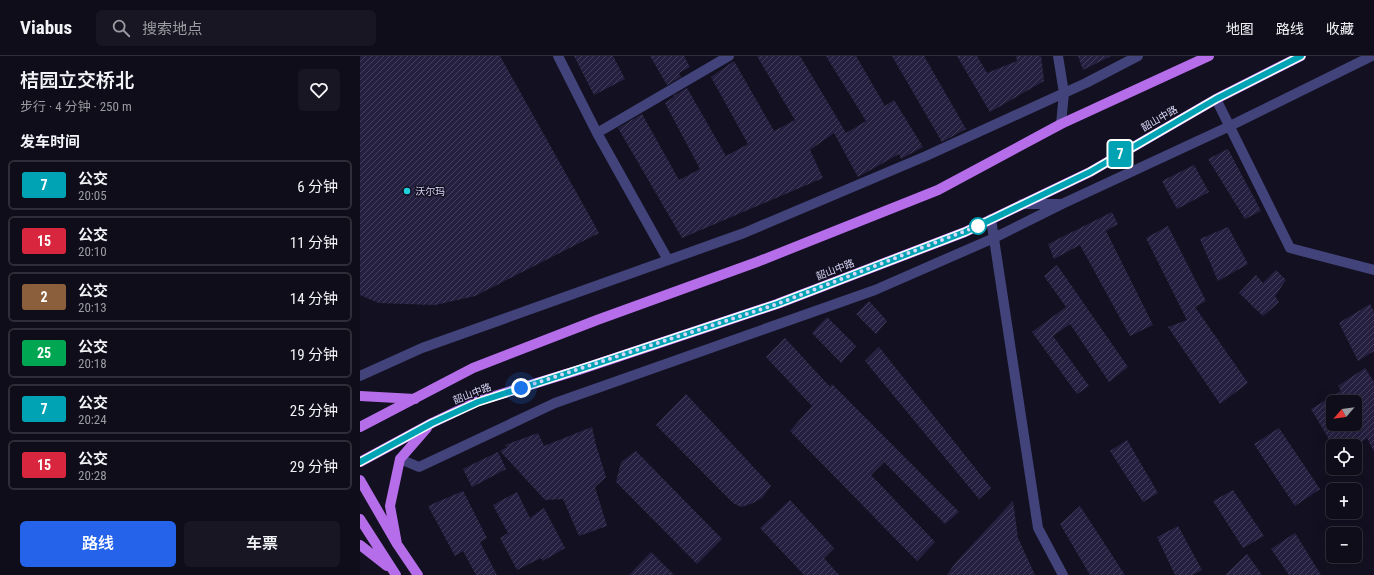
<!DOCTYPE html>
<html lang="zh">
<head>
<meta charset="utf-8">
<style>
	body { margin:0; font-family:"Roboto Condensed","Noto Sans SC",sans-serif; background:#171622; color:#f1f3f6; height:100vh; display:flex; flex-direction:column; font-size:15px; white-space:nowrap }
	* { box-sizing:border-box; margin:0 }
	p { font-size:13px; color:#9b9ca2 }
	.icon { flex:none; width:22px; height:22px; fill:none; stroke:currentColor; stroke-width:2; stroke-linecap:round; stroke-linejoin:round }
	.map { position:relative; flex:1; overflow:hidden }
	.sheet { display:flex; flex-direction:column; background:#0e0d19; width:360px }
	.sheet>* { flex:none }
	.badge { padding:0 8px; border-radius:3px; font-size:14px; line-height:26px }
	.needle { width:26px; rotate:242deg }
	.fabs { position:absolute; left:966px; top:339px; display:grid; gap:8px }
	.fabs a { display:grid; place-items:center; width:36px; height:36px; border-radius:6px; background:#0e0d19; box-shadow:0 4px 16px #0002,0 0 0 1px #2e2d38; font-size:20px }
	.you { position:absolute; width:20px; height:20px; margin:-10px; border:3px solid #fff; border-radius:50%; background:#1a73e8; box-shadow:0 0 0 6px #1a73e833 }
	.map>.badge { position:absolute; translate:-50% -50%; box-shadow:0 0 0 2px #fff }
	h2 { padding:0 20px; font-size:15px; line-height:36px }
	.round { display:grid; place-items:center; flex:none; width:42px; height:42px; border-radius:6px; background:#171622 }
	.overview { display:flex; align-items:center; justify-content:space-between; height:68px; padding:0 20px }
	h1 { font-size:19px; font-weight:600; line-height:30px }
	.primary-button { display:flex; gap:8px; margin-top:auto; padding:8px 20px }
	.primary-button a { flex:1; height:46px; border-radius:6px; background:#2563eb; color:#fff; font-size:16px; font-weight:600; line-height:46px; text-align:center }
	.primary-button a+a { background:#171622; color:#f1f3f6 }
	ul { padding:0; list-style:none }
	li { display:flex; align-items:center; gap:12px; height:50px; margin:0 8px 6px; padding:0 12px; border:2px solid #2e2d38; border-radius:6px }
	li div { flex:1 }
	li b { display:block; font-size:15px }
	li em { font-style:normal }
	li .badge { min-width:44px; font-weight:700; text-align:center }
	header { display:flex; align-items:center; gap:24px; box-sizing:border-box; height:56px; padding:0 20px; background:#0e0d19; border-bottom:1px solid #2e2d38 }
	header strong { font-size:19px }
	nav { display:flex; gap:22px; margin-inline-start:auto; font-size:14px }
	.search { width:280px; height:36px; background:#171622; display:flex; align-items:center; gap:10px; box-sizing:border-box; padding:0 14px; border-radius:6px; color:#9b9ca2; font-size:15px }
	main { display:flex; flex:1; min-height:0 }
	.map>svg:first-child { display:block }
	.building { fill:url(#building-hatch); fill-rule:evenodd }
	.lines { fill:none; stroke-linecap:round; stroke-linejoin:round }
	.minor { stroke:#42437a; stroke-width:10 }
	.major { stroke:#b66dea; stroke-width:10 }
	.line-casing { stroke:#fff; stroke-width:9 }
	.line { stroke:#00a3b4; stroke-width:6 }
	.walk { stroke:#d9d7f9; stroke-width:4; stroke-dasharray:0 7.2 }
	.poi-dot { fill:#1fd2dd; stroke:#131121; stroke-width:1.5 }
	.stop-dot { fill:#fff; stroke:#00a3b4; stroke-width:2 }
	.labels { text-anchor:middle; stroke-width:3; stroke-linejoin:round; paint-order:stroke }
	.street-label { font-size:10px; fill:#d9d7f9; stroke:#131121 }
	.poi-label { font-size:10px; fill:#d9d7f9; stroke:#131121; text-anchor:start }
</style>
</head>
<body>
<header>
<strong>Viabus</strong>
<div class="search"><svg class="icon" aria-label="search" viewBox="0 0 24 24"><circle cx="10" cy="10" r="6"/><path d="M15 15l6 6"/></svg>搜索地点</div>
<nav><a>地图</a><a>路线</a><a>收藏</a></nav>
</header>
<main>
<section class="sheet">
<div class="overview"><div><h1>桔园立交桥北</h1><p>步行 · 4 分钟 · 250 m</p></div><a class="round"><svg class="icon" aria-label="heart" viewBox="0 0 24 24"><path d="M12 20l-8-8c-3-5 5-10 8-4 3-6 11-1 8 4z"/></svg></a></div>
<h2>发车时间</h2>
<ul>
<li><span class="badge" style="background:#00a3b4;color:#fff">7</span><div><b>公交</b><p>20:05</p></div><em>6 分钟</em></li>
<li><span class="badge" style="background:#d7263d;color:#fff">15</span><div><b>公交</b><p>20:10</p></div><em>11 分钟</em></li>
<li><span class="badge" style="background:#8b5e3c;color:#fff">2</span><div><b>公交</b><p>20:13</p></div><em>14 分钟</em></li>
<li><span class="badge" style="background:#00a651;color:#fff">25</span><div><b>公交</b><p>20:18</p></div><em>19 分钟</em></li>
<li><span class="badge" style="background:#00a3b4;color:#fff">7</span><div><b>公交</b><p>20:24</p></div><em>25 分钟</em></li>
<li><span class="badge" style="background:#d7263d;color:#fff">15</span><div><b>公交</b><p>20:28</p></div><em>29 分钟</em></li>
</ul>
<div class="primary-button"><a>路线</a><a>车票</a></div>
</section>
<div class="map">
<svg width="1014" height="519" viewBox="0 0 1014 519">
	<defs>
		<pattern id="building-hatch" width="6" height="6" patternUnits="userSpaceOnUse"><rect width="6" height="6" fill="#252040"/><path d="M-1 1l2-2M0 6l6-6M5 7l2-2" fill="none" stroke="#44405c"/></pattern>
	</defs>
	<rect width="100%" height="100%" fill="#131121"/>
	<path class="building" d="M 0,0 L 140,0 L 239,177 L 115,240 L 75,249 L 19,247 L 0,239 Z
		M 214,0 L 253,0 L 265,23 L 234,39 Z
		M 290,0 L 324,0 L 330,11 L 319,17 L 321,21 L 307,29 Z
		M 397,0 L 440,0 L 486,77 L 506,65 L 466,0 L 496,0 L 525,50 L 534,44 L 563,91 L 541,103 L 539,98 L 498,121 L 474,77 L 450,94 L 463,122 L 322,182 L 258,72 L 282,58 L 319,124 L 340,113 L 305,47 L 314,41 L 313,40 L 327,32 L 366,100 L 388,88 L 351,21 L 374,5 L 414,75 L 435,64 Z
		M 532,0 L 564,0 L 606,73 L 582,86 Z
		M 597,0 L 617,0 L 627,17 L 657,5 L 656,0 L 681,0 L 684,25 L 630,56 Z
		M 718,0 L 751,0 L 723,14 Z
		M 868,93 L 901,155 L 885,163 L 848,103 Z
		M 834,109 L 849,136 L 817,153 L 802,125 Z
		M 752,156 L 758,168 L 746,175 L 793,269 L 770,280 L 720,189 L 694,203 L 688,188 Z
		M 808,170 L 846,245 L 835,251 L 888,327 L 860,348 L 808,271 L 827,264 L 786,182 Z
		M 868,171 L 888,208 L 858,225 L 840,183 Z
		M 697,209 L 768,311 L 749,326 L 710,268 L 693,280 L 729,330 L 717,338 L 672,276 L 706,251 L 684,220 Z
		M 916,214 L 926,224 L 915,240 L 919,246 L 903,260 L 879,237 L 896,219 L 903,227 Z
		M 509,245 L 527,265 L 516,278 L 496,258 Z
		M 1010,248 L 1014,256 L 1014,295 L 998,305 L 979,267 Z
		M 467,261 L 496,290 L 481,307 L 452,277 Z
		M 425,282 L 470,331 L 472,328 L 599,456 L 585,468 L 524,406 L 511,419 L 575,486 L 557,505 L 430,375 L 452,350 L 406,301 Z
		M 519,291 L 631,432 L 619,443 L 505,305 Z
		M 1005,312 L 1014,326 L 1014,396 L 1007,382 L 996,390 L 973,390 L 951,353 L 981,335 L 978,330 ZM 973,346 L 995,346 L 995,368 L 973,368 Z
		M 326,338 L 411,430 L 402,442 L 393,447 L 381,451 L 373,447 L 296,369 Z
		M 232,371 L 236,389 L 246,421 L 235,431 L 247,470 L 219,480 L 203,443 L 185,444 L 140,395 L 147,391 L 145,389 L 178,377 L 184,390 Z
		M 919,372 L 960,433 L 935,450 L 894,388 Z
		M 767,384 L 798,437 L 783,446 L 750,395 Z
		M 276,395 L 362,483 L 337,508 L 256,426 L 261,406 Z
		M 138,396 L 146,413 L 112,431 L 103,413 Z
		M 873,434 L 904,480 L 883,492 L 853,445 Z
		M 103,435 L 127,482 L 120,486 L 137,519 L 116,519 L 103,495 L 95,500 L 68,450 Z
		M 157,436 L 170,462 L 184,452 L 205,492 L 183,505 L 181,502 L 157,514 L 140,482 L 148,477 L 133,449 Z
		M 430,444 L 474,492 L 464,502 L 479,519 L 444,519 L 400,472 Z
		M 653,445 L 658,482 L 675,519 L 587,519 L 596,506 Z
		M 720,450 L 765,519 L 730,519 L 700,468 Z
		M 818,470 L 842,514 L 832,519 L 815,519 L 797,481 Z
		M 935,477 L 961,519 L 929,519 L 911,493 Z
		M 291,496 L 314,519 L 269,519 Z
		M 887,498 L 902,519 L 865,519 Z"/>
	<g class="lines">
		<path class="minor" d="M 198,0 L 237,77
			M 698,0 L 704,37 L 701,68
			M 856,43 L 930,192 L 1014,214
			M 662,148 L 702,148 L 870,70 L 1012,0
			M 631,163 L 678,472 L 703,519
			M 308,204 L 237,77 L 369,0
			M 0,320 L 62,292 L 384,177 L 566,100 L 726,27 L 778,0
			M 40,403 L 59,411 L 195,347 L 515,234 L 634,182 L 702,148"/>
		<path class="major" d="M 0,340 L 55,343
			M 0,371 L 113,312 L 237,264 L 397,206 L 578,134 L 701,68 L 849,0
			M 0,406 L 72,367 L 118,345 L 219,314 L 417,248 L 605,176 L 730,116 L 856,43 L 941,0
			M 0,424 L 37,488 L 58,519
			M 0,463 L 36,519
			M 37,488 L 30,450 L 40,403 L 67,372
			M 0,489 L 27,510"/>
	</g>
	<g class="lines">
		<defs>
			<path id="line" d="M 0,406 L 72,367 L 118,346 L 233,309 L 417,248 L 605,176 L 730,116 L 856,43 L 941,0"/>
		</defs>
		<use href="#line" class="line-casing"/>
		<use href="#line" class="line"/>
		<path class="walk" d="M 161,332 L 417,248 L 618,170"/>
	</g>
	<circle class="poi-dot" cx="47" cy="135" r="4"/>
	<circle class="stop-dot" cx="618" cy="170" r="8"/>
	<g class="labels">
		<g class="street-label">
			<text transform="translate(799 62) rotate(-30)" y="4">韶山中路</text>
			<text transform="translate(475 213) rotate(-21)" y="4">韶山中路</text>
			<text transform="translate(112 337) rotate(-21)" y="4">韶山中路</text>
		</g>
		<g class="poi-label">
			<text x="55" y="139">沃尔玛</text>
		</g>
	</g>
</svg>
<div class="fabs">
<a><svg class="needle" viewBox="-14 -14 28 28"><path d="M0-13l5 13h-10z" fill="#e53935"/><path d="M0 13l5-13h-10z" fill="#9b9ca2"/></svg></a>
<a><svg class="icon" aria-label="locate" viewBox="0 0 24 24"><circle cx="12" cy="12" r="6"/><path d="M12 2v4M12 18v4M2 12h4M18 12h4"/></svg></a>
<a>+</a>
<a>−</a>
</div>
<div class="you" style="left:161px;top:332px"></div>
<b class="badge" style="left:760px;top:98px;background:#00a3b4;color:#fff">7</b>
</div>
</main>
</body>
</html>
